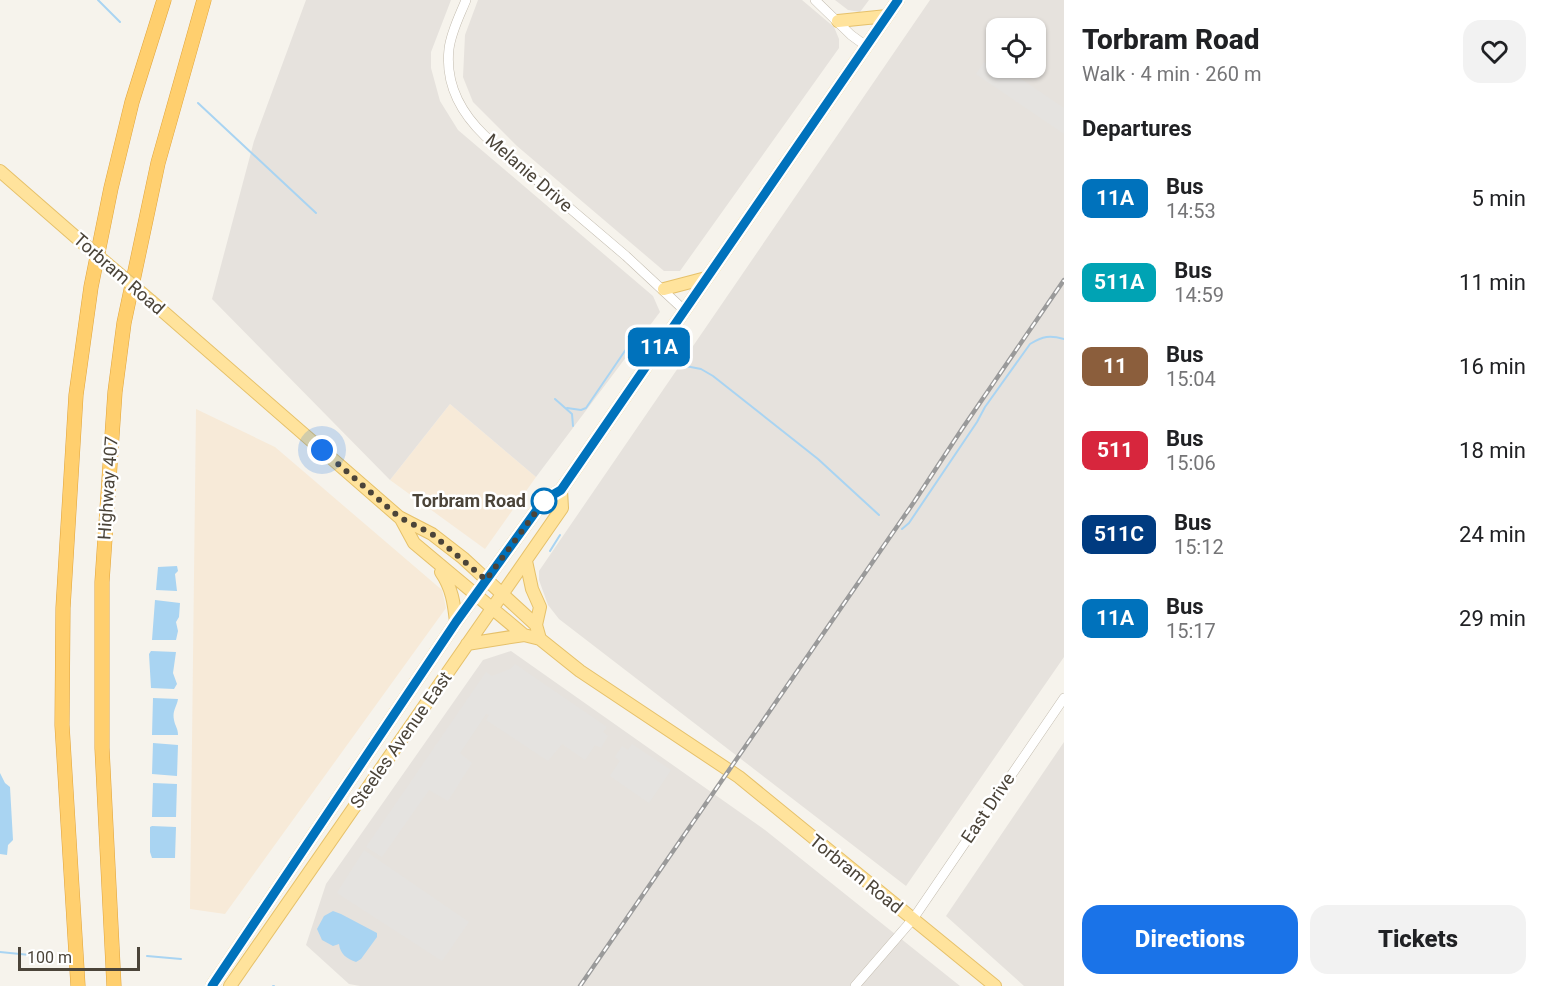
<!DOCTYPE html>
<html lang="en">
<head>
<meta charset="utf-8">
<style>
	body { margin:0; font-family:Roboto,sans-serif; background:#f2f2f2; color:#202124; height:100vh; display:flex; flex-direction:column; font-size:22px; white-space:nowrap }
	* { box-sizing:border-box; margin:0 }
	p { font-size:20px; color:#757577 }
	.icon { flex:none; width:33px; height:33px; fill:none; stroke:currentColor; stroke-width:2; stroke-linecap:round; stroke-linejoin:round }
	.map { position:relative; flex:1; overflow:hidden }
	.sheet { display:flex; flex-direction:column; background:#fff; width:480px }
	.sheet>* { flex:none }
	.badge { padding:0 12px; border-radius:9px; font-size:21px; line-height:39px }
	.buttons { position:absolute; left:986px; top:18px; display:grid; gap:12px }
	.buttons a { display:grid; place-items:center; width:60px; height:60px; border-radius:12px; background:#fff; box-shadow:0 2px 4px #0004; font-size:30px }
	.scale { position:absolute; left:18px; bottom:15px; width:122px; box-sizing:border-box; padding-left:6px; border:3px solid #4b4439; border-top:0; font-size:16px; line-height:21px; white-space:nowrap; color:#4b4439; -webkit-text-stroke:4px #fff; paint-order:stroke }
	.you { position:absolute; width:30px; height:30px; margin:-15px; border:4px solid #fff; border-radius:50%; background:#1a73e8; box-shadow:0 0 0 9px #1a73e833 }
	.map>.badge { position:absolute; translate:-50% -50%; box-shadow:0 0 0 3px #fff }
	h2 { padding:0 18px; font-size:22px; line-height:54px }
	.round { display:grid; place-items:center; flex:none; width:63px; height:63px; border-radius:18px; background:#f2f2f2 }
	.head { display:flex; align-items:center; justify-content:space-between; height:102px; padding:0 18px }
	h1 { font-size:28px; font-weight:800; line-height:45px }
	.primary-button { display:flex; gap:12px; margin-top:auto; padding:12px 18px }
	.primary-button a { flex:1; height:69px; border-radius:18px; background:#1a73e8; color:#fff; font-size:24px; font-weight:800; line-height:69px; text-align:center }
	.primary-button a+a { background:#f2f2f2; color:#202124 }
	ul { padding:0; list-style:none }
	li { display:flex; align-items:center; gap:18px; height:84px; padding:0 18px }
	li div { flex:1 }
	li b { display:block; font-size:22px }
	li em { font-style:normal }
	li .badge { min-width:66px; font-weight:700; text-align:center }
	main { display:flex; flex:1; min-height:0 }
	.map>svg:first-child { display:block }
	.commercial { fill:#f7ead8 }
	.industrial { fill:#e6e2dd; fill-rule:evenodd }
	.parking { fill:#e5e3e0 }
	.water { fill:#a9d4f2 }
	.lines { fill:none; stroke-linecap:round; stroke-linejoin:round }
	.stream { stroke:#a9d4f2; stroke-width:2 }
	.minor-casing { stroke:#c2bbae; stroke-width:10 }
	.major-casing { stroke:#e6c16a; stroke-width:14 }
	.highway-casing { stroke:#e0a43c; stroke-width:15 }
	.minor { stroke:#fff; stroke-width:9 }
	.major { stroke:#ffe39c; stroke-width:12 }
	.highway { stroke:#ffcf6e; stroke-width:14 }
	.rail-casing { stroke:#9a9a9a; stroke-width:4.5 }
	.rail { stroke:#fff; stroke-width:2; stroke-dasharray:7; stroke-linecap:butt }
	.major-bridge-casing { stroke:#e6c16a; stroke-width:14; stroke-linecap:butt }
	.major-bridge { stroke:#ffe39c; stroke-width:12 }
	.line-casing { stroke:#fff; stroke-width:14 }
	.line { stroke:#0072bc; stroke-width:9 }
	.walk { stroke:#4b4439; stroke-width:6; stroke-dasharray:0 10.8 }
	.stop-dot { fill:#fff; stroke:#0072bc; stroke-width:3 }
	.labels { text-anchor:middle; stroke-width:5; stroke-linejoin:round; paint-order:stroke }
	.street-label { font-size:18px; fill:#4b4439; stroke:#fff }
	.stop-label { font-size:18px; font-weight:bold; fill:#4b4439; stroke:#fff; text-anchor:end }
</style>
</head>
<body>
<main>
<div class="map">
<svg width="1064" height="986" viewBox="0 0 1064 986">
	<rect width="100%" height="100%" fill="#f6f3ec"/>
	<path class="commercial" d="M 450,404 L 536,477 L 485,549 L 390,480 Z
		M 196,409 L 275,447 L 442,590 L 446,608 L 225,914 L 190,909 Z"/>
	<path class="industrial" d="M 306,0 L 451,0 L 431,52 L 431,68 L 440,101 L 458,130 L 653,296 L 660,312 L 536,477 L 450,404 L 390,480 L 212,299 L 254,141 Z
		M 478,0 L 802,0 L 834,27 L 839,39 L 839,48 L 680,271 L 664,271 L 517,146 L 473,102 L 463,77 L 465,35 Z
		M 835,0 L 869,0 L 860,12 L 848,10 Z
		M 930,0 L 1064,0 L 1064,657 L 906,886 L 559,619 L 548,605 L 539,580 L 539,571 ZM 996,28 L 1035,28 L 1035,68 L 996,68 Z
		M 511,651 L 765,830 L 960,986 L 360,986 L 349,984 L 306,945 L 326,884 L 483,660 Z
		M 1064,742 L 1064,986 L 1024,986 L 946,916 Z"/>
	<path class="parking" d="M 984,62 L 994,69 L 996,66 L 1005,68 L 1064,108 L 1064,134 L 976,74 Z
		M 515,664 L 607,727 L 603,732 L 608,736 L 601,748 L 595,745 L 585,760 L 562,744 L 548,761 L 486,720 L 489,715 L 486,714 L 460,753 L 472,763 L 448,801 L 429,790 L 382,857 L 366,847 L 486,672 L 492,676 L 510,669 Z
		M 632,744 L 671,770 L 649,803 L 610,776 L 620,761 L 615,757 L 622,746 L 628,750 Z
		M 364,850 L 469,922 L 442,961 L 337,893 Z"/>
	<path class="water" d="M 177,566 L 178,571 L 175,574 L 177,591 L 156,590 L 158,567 Z
		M 155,600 L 180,603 L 179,617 L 176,622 L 178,631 L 176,640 L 152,640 Z
		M 151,651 L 176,652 L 173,673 L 177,684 L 174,689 L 151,688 L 149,654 Z
		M 153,698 L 178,699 C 177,706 172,711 174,720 C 175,726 178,728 178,735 L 152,735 Z
		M 153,743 L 178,745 L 177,776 L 152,774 Z
		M 0,773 L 5,783 L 10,787 L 13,840 L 8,845 L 7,855 L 0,854 Z
		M 153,783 L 177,784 L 176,817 L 152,817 Z
		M 152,826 L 176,827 L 175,858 L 152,858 L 150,852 L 150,827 Z
		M 333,911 L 341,914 L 377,933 L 377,937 L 361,959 L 356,962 C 347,959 340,954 339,944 L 333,946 L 322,940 L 317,929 L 324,916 Z"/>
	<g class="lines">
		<path class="stream" d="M 98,0 L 120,22
			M 198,103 L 316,213
			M 675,364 L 701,369 L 713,376 L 818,459 L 879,515
			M 555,399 L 572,414 L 573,426
			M 567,408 L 581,410 L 586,408 L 631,342 L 635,341
			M 902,529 L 909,523 L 977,422 L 985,407 L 1030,344 C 1043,336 1050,335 1064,339
			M 550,551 L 560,535
			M 0,952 L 40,956
			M 147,956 L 181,959
			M 273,986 L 274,986"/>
		<defs>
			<path id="minor" d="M 466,0 C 460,15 451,32 449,49 C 445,84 460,112 485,136 L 626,256 L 684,310
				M 815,0 L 851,35 L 866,46
				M 855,986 L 913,919 L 1064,698"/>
			<path id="major" d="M 838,21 L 887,16
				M 0,171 L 78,239
				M 664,289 L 706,278
				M 151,301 L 399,517 L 432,534 L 463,558 L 536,625 L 540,639
				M 401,519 L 414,543 L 524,635 L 540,639 L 580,671 L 739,777 L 995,986
				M 526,561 L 532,589 L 540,607 L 536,625
				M 441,572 C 452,588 454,603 456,622
				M 467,644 L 524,635
				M 212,986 L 456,622 L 544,500 L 561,490 L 898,0
				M 230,986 L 562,508 L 561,490"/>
			<path id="highway" d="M 78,986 L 62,725 L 63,608 L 76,395 L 91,287 L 111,188 L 132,102 L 164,0
				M 114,986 L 102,748 L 102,582 L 115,392 L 124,323 L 158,163 L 204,0"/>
		</defs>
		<use href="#minor" class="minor-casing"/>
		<use href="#major" class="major-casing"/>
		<use href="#highway" class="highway-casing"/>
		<use href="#minor" class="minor"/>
		<use href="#major" class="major"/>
		<use href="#highway" class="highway"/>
		<defs>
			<path id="rail" d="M 580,986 L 914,502 L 962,429 L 1064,280"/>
		</defs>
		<use href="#rail" class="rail-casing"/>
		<use href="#rail" class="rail"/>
		<defs>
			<path id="major-bridge" d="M 78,239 L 151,301"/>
		</defs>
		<use href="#major-bridge" class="major-bridge-casing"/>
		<use href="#major-bridge" class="major-bridge"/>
	</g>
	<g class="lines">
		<defs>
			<path id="line" d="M 212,986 L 456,622 L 544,500 L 561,490 L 898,0"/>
		</defs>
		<use href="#line" class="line-casing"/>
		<use href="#line" class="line"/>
		<path class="walk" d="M 322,450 L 399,517 L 432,534 L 486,580 L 544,501"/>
	</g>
	<circle class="stop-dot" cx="544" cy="501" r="12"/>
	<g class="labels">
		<g class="street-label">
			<text transform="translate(529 173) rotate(41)" y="6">Melanie Drive</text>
			<text transform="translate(119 274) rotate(41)" y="6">Torbram Road</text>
			<text transform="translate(108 488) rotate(-86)" y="6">Highway 407</text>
			<text transform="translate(401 740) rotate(-55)" y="6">Steeles Avenue East</text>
			<text transform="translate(988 808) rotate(-56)" y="6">East Drive</text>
			<text transform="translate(856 874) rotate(39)" y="6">Torbram Road</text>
		</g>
		<g class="stop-label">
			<text x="526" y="507">Torbram Road</text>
		</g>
	</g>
</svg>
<div class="buttons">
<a><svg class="icon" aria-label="locate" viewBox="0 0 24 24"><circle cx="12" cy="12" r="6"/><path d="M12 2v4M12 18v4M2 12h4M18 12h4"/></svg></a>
</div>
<div class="scale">100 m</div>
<div class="you" style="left:322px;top:450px"></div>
<b class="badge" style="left:659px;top:347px;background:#0072bc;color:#fff">11A</b>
</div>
<section class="sheet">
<div class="head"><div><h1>Torbram Road</h1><p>Walk · 4 min · 260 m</p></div><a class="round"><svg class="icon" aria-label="heart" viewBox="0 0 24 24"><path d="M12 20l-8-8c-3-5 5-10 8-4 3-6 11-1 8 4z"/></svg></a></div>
<h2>Departures</h2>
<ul>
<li><span class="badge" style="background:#0072bc;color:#fff">11A</span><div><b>Bus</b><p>14:53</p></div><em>5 min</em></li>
<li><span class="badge" style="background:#00a3b4;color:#fff">511A</span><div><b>Bus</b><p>14:59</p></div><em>11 min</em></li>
<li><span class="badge" style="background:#8b5e3c;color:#fff">11</span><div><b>Bus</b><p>15:04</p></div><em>16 min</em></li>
<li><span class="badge" style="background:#d7263d;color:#fff">511</span><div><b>Bus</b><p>15:06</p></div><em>18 min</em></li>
<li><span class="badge" style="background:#003b80;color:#fff">511C</span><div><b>Bus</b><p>15:12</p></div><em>24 min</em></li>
<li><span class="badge" style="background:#0072bc;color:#fff">11A</span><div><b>Bus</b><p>15:17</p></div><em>29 min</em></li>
</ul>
<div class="primary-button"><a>Directions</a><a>Tickets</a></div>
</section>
</main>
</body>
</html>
